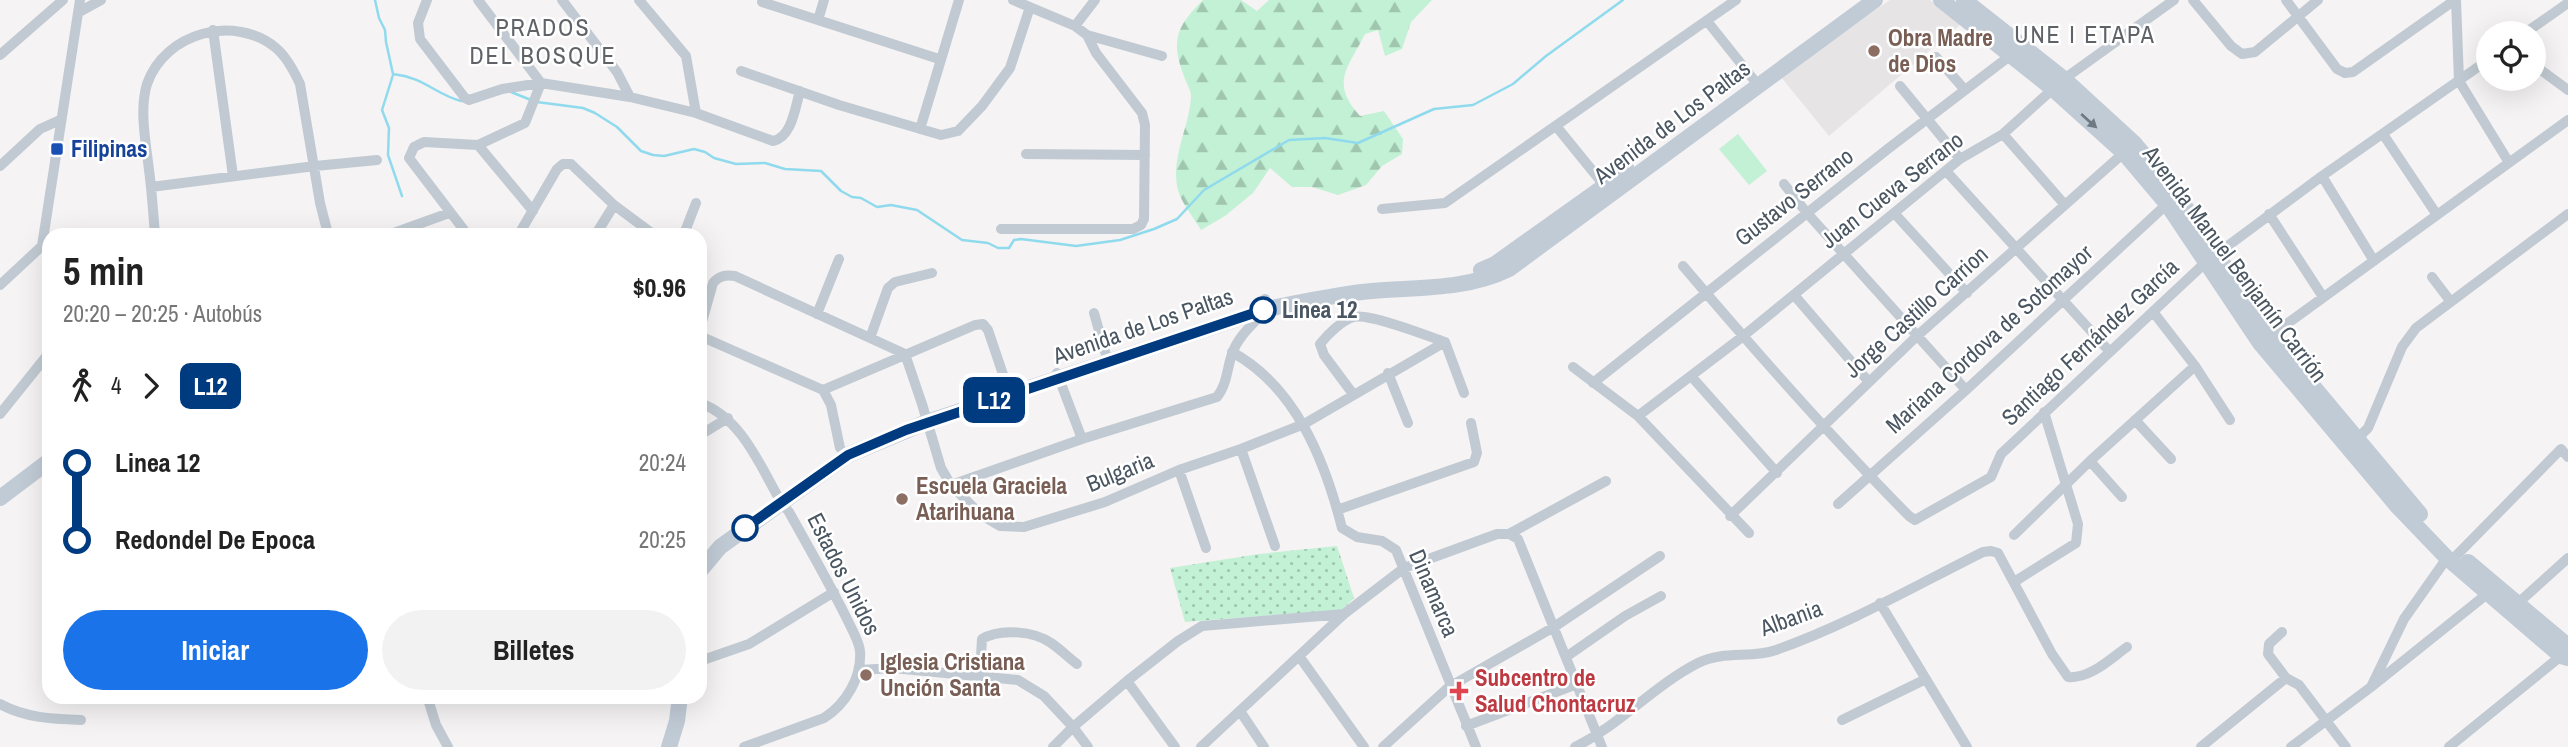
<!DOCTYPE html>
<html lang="es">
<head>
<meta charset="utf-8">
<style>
	body { margin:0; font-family:"Archivo Narrow",sans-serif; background:#f2f2f2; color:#222; height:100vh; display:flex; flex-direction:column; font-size:26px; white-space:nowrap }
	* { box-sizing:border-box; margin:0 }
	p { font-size:23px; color:#767676 }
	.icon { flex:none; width:38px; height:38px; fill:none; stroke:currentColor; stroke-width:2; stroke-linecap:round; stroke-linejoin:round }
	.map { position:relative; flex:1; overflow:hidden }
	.drawer { position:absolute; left:42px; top:228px; width:665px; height:476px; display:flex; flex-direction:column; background:#fff; border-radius:21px; box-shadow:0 7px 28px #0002 }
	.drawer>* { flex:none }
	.badge { padding:0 14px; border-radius:10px; font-size:24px; line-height:46px }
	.tools { position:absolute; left:2476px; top:21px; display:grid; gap:14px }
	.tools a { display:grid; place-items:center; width:70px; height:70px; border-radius:50%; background:#fff; box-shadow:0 7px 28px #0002; font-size:35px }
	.map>.badge { position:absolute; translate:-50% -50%; box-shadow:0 0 0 4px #fff }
	.legs { display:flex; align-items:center; gap:10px; height:77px; padding:0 21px; font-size:23px }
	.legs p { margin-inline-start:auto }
	.head { display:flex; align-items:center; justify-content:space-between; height:119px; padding:0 21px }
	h1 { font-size:38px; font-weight:700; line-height:52px }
	.primary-button { display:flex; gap:14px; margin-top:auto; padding:14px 21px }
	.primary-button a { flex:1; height:80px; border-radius:42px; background:#1a73e8; color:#fff; font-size:28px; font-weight:700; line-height:80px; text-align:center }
	.primary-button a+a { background:#f2f2f2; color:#222 }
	ul { padding:0 21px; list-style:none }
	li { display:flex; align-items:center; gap:24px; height:77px; font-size:26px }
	li i { display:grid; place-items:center; width:10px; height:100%; margin:0 9px; background:currentColor }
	li i::after { content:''; width:18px; height:18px; margin:-9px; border:5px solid; border-radius:50%; background:#fff }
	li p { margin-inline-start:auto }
	li:first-child i { background:linear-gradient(#0000 50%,currentColor 0) }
	li:last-child i { background:linear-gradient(currentColor 50%,#0000 0) }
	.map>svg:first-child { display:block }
	.education { fill:#e6e4e5 }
	.grass { fill:#c3f1d5 }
	.forest { fill:url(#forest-firs) }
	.park { fill:url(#park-dots) }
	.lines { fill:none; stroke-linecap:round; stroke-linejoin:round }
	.stream { stroke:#90daee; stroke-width:2.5 }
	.street { stroke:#c1cad2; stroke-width:10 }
	.secondary { stroke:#c1cbd6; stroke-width:16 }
	.oneway { fill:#6e7984 }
	.line-1-casing { stroke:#fff; stroke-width:16 }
	.line-1 { stroke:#003b80; stroke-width:10 }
	.education-dot { fill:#8d6e63; stroke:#fff; stroke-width:2.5 }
	.transit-dot { fill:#1a4fb4; stroke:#fff; stroke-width:2.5 }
	.stop-1-dot { fill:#fff; stroke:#003b80; stroke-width:3.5 }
	.health-dot { fill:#e0444e; stroke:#fff; stroke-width:2.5 }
	.labels { text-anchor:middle; stroke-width:5; stroke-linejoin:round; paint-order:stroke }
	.education-label { font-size:23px; font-weight:bold; fill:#785e54; stroke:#fff; text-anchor:start }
	.street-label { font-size:23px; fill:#4a5661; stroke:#fff }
	.transit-label { font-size:23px; font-weight:bold; fill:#164399; stroke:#fff; text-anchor:start }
	.stop-label { font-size:23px; font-weight:bold; fill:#4a5661; stroke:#fff; text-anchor:start }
	.health-label { font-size:23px; font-weight:bold; fill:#be3a42; stroke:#fff; text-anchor:start }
	.neighbourhood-label { font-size:24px; letter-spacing:2px; fill:#5f6368; stroke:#fff }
</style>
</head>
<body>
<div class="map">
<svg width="2568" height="747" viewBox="0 0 2568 747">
	<defs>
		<pattern id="forest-firs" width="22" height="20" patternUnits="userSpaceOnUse" patternTransform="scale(1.75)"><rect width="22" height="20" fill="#c3f1d5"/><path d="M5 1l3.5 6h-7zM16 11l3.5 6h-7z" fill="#a0c6b0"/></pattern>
		<pattern id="park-dots" width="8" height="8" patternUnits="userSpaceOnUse" patternTransform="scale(1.75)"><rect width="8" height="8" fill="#c3f1d5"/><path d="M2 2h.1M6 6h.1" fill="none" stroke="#a0c6b0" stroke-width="1.8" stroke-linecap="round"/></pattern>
	</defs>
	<rect width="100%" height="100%" fill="#f5f3f3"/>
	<path class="education" d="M 1890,0 L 1930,0 L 1961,24 L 1829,136 L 1781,77 Z"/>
	<path class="grass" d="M 1738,134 L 1767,171 L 1749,185 L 1719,149 Z"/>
	<path class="forest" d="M 1203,0 L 1241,0 L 1257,11 L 1269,0 L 1432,0 L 1411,22 L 1402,49 L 1385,56 L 1378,30 L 1365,34 C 1349,67 1329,82 1360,116 L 1384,111 L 1403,139 L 1402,154 L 1382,166 L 1366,185 L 1338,195 L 1312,187 L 1292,187 L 1270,168 L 1253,193 L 1225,216 L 1201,230 C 1195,219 1186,209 1181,198 C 1166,166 1190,128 1191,96 C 1191,90 1186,83 1184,76 C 1170,40 1177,26 1203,0 Z"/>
	<path class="park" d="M 1337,546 L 1354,598 L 1342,610 L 1185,622 L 1170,568 L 1259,554 Z"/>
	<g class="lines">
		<path class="stream" d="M 375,0 L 379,18 L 385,30 L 386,42 L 393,74 C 423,77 437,95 461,101
			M 393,75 L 382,110 L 389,128 L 388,155 L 402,196
			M 511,92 L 531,100
			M 537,102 L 583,108 L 595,113 L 617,127 L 641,151 L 653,155 L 664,156 L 694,149 L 705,152 L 714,158 L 736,164 L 765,163 L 785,169 L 821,171 L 841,191 L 852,197 L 861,198 L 877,207 L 891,205 L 917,210 L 962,240 L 988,243 L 998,248 L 1009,248 L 1014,240 L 1021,239 L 1076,246 L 1120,240 L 1154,229 L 1177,219 L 1204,190 L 1289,140 L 1325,138 L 1358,143 L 1434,109 L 1473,105 L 1513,84 L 1546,56 L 1623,0"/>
		<path class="street" d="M 427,0 L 418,23 L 420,39 L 465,98 L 469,100 L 502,89 L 541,83 L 525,123 L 478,145 L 424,142 L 414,147 L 409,158 L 467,234
			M 478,0 L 541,83 L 630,97 L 696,113 L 773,141 C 792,137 795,108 800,91
			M 562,0 L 617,72 L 630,97
			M 639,0 L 686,56 L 696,113
			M 1013,0 L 1075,26 L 1087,35 L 1162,56
			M 2193,0 L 2231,46 L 2242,54 L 2255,52 L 2318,0
			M 2286,0 L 2337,69 L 2345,73 L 2353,72 L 2455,0
			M 2456,0 L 2459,81 L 2508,161
			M 762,2 L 939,59
			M 79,12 L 101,0
			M 818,20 L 824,0
			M 1707,21 L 1758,85
			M 1075,26 L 1095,0
			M 213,30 L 233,176
			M 2525,33 L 2568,3
			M 0,55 L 63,0
			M 1936,57 L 1965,90
			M 2534,65 L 2568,90
			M 741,71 L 839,105 L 941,135 L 958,131 L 982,106 L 1010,68 L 1030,7
			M 1900,86 L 1960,159
			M 1556,126 L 1608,190
			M 920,129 L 959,0
			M 2003,134 L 2065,205
			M 2383,134 L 2437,215
			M 478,145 L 533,211
			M 1026,154 L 1145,155
			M 0,166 L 40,129 L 60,120
			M 1947,172 L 2110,352
			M 2322,176 L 2374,261
			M 1784,184 L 1807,213 L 1966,390
			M 151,187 L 315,166 L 377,160
			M 1382,209 L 1445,203 L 1736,0
			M 1895,214 L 1967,293
			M 2269,214 L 2323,297
			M 1001,229 L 1133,229 L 1141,225 L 1144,219 L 1145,125 L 1142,113 L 1096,53 L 1087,35
			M 155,234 C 153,213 152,191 149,170 C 146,143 139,110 147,84 C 165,32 235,14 276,48 C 287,57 294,71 300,84 L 320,203 L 328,234
			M 391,234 L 449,213
			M 519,234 L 557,169 L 563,164 L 571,164 L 614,205 L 653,234
			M 596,234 L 614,205
			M 684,234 L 696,203
			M 1683,266 C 1756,352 1830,436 1909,516 L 1915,520 L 1991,477 L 2001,454 L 2206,262 L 2322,176 L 2488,60
			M 2432,277 L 2451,302
			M 0,285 L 42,246 L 80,0
			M 1794,295 L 1869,382
			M 1094,313 L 1108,362
			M 2154,313 L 2195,366 L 2230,420
			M 817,314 L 839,259
			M 700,329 L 713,283 C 720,275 726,275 735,276 L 905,354 L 922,404 L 941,468 L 951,485 L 981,515 L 1000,526 L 1024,527 L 1105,502 L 1179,470 L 1241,449 L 1304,424 L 1445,342
			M 700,336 L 823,390 L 831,405 L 840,448
			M 870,338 L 888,288 L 895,282 L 932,273
			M 2266,339 L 2568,120
			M 1445,342 L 1464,393
			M 1232,352 C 1296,387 1325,461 1342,528 L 1357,537 L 1382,541 L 1396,550 L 1476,747
			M 1573,367 L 1638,416 L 1749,533
			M 1057,373 L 1082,439
			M 1388,373 L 1408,423
			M 1691,376 L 1777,473
			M 1593,383 L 1889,148 L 2015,52
			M 823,390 L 975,325 L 983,324 L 988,330 L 1010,395
			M 1353,394 L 1324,355 L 1320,344 C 1327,335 1342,320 1354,317 C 1369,313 1428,336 1445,342
			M 700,403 C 742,418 760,466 781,502 L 789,512 C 809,548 830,584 848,621 C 852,630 859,641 860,651 C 862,677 846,704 824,718 L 744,747
			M 0,414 L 49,353
			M 1638,416 L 1742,337 L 1960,159 L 2003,134 L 2064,79 L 2174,0
			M 2135,420 L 2171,459
			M 700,435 L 728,418
			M 2357,439 L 2368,428 L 2402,347 L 2416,328 L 2568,214
			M 1241,449 L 1275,546
			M 2090,461 L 2122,497
			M 1179,470 L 1206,548
			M 951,485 L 1082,439 L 1217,397 C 1227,385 1227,368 1232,354 C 1238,336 1254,323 1267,309 L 1265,299
			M 1838,504 L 1966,390 L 2167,204
			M 1337,510 L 1474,462 L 1477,453 L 1471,423
			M 1730,516 L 1917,336 L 2127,150
			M 1509,534 L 1518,539 L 1602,747
			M 2014,535 L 2090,461 L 2195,366
			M 2451,561 L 2561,449 L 2568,457
			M 2014,582 L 2076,543 L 2078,524 L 2044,412
			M 1880,603 L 1967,747
			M 2517,604 L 2568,558
			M 2282,632 L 2269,644 L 2268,654 L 2286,678 L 2299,685 L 2346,747
			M 1299,656 L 1364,747
			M 1566,657 L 1625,616 L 1661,596
			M 700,661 L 749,644 L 834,592
			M 860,670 L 893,668 L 1018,680 L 1044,696 L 1073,727 L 1088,747
			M 980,675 L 982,639 C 1000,628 1034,631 1051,643 C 1060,649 1068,657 1077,664
			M 1127,681 L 1175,747
			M 2372,685 L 2404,619 L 2447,558
			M 427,696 L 436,725 L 448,747
			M 0,704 C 26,718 52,719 81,720
			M 1240,711 L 1264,747
			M 1842,720 L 1926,679
			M 1466,726 L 1577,684
			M 1053,747 L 1073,727 L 1127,681 L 1178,641 L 1202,626 L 1344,614
			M 1201,747 L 1344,614 L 1404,568 L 1497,534 L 1509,534 L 1606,481
			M 1383,747 L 1449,687 L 1554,627 L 1660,556
			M 1575,747 C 1620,725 1653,686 1698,663 C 1724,650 1751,659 1776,650 C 1847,625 1915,586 1983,552 L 1991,551 L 1998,553 L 2052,654 L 2068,677 C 2090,679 2110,659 2127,647
			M 2201,747 L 2286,678
			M 2291,747 L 2371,687 L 2487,594
			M 2449,747 L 2561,656"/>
		<path class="secondary" d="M 1941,0 L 2053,89 L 2124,153 L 2167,204 L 2260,343 L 2398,507 L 2447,558 L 2561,656 L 2568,658
			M 1964,0 L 2064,79 L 2135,144 L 2178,196 L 2271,336 L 2420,514
			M 1481,270 L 1495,264 L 1627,170
			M 0,498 L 49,461
			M 2468,562 L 2568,646
			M 700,571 L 720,547 L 848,455 L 927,422 L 1267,309 C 1302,302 1337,294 1372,291 C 1419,287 1466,290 1509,269 C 1632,180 1752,89 1875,0
			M 669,747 L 677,721 L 680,696"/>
	</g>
	<defs><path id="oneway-solid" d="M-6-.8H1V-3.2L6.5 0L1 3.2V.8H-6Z" transform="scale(1.75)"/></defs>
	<use class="oneway" href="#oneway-solid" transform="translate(2089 121) rotate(42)"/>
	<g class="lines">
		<defs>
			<path id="line-1" d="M 745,528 L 848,455 L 906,430 L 1263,310"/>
		</defs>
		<use href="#line-1" class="line-1-casing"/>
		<use href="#line-1" class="line-1"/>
	</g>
	<g class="education-dot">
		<circle cx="1874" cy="51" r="7"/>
		<circle cx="902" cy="499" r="7"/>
		<circle cx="866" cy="675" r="7"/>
	</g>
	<rect class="transit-dot" x="50" y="142" width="14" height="14" rx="3.5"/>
	<g class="stop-1-dot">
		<circle cx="1263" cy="310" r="12"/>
		<circle cx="745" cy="528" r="12"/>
	</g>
	<path class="health-dot" d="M1455.5 680.5h7v7h7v7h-7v7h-7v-7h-7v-7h7z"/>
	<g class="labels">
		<g class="education-label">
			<text x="1888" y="46">Obra Madre<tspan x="1888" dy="26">de Dios</tspan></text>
			<text x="916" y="494">Escuela Graciela<tspan x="916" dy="26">Atarihuana</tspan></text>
			<text x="880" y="670">Iglesia Cristiana<tspan x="880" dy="26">Unción Santa</tspan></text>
		</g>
		<g class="street-label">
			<text transform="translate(1672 122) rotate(-37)" y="8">Avenida de Los Paltas</text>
			<text transform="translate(1892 190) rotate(-38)" y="8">Juan Cueva Serrano</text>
			<text transform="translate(1794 197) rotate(-38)" y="8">Gustavo Serrano</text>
			<text transform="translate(2235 264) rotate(53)" y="8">Avenida Manuel Benjamín Carrión</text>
			<text transform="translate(1916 312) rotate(-42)" y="8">Jorge Castillo Carrion</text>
			<text transform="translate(1143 326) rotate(-19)" y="8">Avenida de Los Paltas</text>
			<text transform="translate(1989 339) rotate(-42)" y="8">Mariana Cordova de Sotomayor</text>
			<text transform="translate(2090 342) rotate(-43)" y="8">Santiago Fernández García</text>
			<text transform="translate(1120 472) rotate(-22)" y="8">Bulgaria</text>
			<text transform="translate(844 574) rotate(63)" y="8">Estados Unidos</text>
			<text transform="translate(1434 593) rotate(67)" y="8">Dinamarca</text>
			<text transform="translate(1791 618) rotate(-20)" y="8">Albania</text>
		</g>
		<g class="transit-label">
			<text x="71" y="157">Filipinas</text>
		</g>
		<g class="stop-label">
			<text x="1282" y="318">Linea 12</text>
		</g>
		<g class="health-label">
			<text x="1475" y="686">Subcentro de<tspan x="1475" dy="26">Salud Chontacruz</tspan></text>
		</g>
		<g class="neighbourhood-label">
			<text x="543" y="36">PRADOS<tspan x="543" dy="28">DEL BOSQUE</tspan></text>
			<text x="2085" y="43">UNE I ETAPA</text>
		</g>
	</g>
</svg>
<div class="tools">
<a><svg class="icon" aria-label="locate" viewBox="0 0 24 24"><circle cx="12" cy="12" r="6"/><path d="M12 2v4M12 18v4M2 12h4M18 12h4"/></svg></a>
</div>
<b class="badge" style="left:994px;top:400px;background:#003b80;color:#fff">L12</b>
<section class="drawer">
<div class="head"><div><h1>5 min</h1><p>20:20 – 20:25 · Autobús</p></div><b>$0.96</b></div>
<div class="legs"><svg class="icon" aria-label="walk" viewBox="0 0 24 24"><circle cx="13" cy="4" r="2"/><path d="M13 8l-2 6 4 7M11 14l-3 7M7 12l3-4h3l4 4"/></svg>4<svg class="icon" aria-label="forward" viewBox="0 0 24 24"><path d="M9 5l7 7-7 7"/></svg><b class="badge" style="background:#003b80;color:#fff">L12</b></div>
<ul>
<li><i style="color:#003b80"></i><b>Linea 12</b><p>20:24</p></li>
<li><i style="color:#003b80"></i><b>Redondel De Epoca</b><p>20:25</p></li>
</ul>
<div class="primary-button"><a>Iniciar</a><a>Billetes</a></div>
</section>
</div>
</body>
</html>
